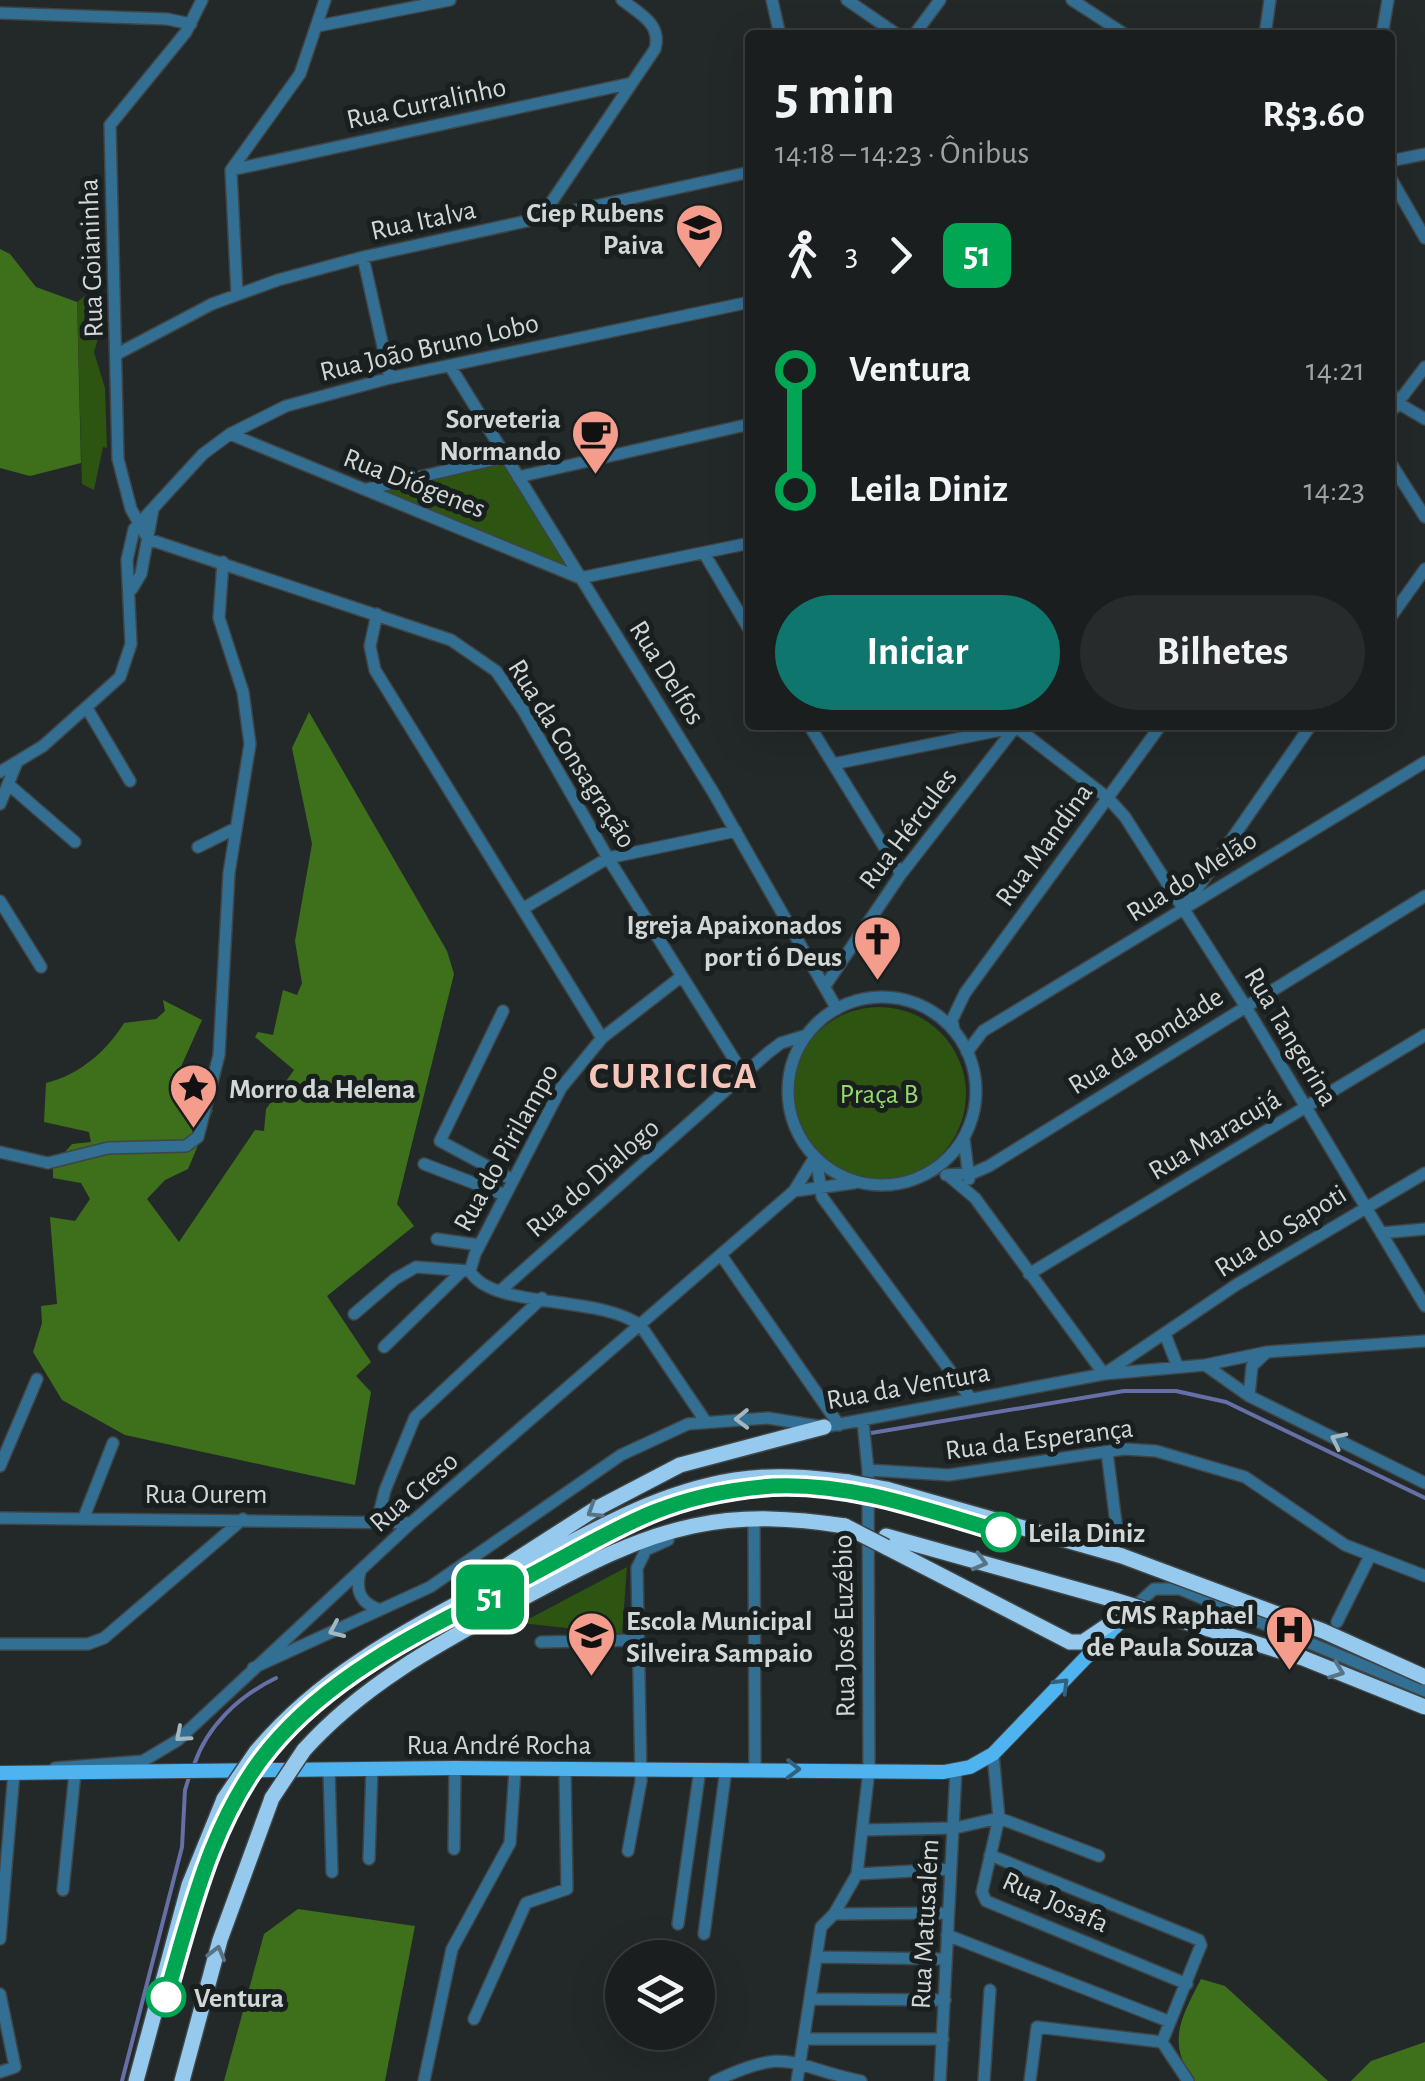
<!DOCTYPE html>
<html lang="pt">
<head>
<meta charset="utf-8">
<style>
	body { margin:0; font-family:"Alegreya Sans",sans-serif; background:#272b2c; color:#f1f3f6; height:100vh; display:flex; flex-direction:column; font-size:38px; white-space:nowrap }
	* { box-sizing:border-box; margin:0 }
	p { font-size:32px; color:#9fa2a4 }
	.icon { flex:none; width:55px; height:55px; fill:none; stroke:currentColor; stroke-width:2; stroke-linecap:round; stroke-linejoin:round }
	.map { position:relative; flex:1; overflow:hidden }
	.details { position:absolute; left:745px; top:30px; width:650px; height:700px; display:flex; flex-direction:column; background:#1a1e1f; border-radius:10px; box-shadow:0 10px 40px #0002,0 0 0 2px #383c3d }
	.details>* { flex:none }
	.badge { padding:0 20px; border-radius:15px; font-size:35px; line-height:65px }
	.buttons { position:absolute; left:605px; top:1940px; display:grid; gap:20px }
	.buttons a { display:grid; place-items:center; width:110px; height:110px; border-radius:50%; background:#1a1e1f; box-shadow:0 10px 40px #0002,0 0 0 2px #383c3d; font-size:50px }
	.map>.badge { position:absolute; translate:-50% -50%; box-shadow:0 0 0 5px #fff }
	.legs { display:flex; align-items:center; gap:15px; height:110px; padding:0 30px; font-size:32px }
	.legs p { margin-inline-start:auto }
	.summary { display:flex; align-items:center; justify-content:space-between; height:170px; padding:0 30px }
	h1 { font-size:55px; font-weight:600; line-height:75px }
	.action { display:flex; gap:20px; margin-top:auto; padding:20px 30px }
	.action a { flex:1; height:115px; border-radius:60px; background:#0f766e; color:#fff; font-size:40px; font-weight:600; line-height:115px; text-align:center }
	.action a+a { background:#272b2c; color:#f1f3f6 }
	ul { padding:0 30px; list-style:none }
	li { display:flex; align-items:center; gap:35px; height:120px; font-size:38px }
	li i { display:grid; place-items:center; width:15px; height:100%; margin:0 12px; background:currentColor }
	li i::after { content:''; width:25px; height:25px; margin:-12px; border:8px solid; border-radius:50%; background:#1a1e1f }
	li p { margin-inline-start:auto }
	li:first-child i { background:linear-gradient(#0000 50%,currentColor 0) }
	li:last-child i { background:linear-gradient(currentColor 50%,#0000 0) }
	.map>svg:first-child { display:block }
	.green { fill:#2d5411 }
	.forest { fill:#3e701b }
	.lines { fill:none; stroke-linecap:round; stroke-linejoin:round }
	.stream { stroke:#6670a6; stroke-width:4 }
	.minor-casing { stroke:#3f4445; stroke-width:14 }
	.major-casing { stroke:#3f4445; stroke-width:16 }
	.highway-casing { stroke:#3f4445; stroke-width:18 }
	.minor { stroke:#336e93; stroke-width:11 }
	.major { stroke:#4fb3ef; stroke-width:14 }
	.highway { stroke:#95caee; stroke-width:15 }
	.highway-bridge-casing { stroke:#3f4445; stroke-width:18; stroke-linecap:butt }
	.highway-bridge { stroke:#95caee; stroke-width:15 }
	.oneway { stroke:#a2b7c2 }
	.oneway2 { stroke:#577486 }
	.oneway3 { stroke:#31627d }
	.line-1-casing { stroke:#fff; stroke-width:22 }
	.line-1 { stroke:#00a651; stroke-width:15 }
	.stop-1-dot { fill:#fff; stroke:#00a651; stroke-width:5 }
	.labels { text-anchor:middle; stroke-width:10; stroke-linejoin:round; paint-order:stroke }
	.street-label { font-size:28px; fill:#d2d6d6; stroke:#191f1f }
	.poi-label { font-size:28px; font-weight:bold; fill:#d2d6d6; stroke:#191f1f; text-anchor:end }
	.park-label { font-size:28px; fill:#95d96d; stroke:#191f1f }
	.stop-label { font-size:28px; font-weight:bold; fill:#d2d6d6; stroke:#191f1f; text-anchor:start }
	.district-label { font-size:38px; font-weight:bold; letter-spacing:2.5px; fill:#f7c4b9; stroke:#191f1f }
</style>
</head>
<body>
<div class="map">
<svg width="1425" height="2081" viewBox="0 0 1425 2081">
	<rect width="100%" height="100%" fill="#232829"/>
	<path class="green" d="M 98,286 L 102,325 L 94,352 L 105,388 L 107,448 L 103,447 L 94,490 L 82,484 L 77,302 Z
		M 505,457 L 580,578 L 367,489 Z
		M792 1094a87 87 0 1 1 174 0a87 87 0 1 1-174 0Z
		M 627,1567 L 622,1634 L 521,1623 Z"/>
	<path class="forest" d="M 0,249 L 10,254 L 36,287 L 77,302 L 81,463 L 30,476 L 0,468 Z
		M 309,712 L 447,951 L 454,974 L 397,1204 L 414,1226 L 327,1296 L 371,1362 L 356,1376 L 371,1392 L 355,1485 L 125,1435 L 62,1400 L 33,1352 L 42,1323 L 41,1306 L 57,1304 L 50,1217 L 75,1221 L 90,1199 L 81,1183 L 53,1178 L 53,1166 L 72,1144 L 91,1142 L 89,1132 L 44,1122 L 46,1083 C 79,1075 107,1051 124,1023 L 156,1019 L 165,1011 L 163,1000 L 202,1020 L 179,1071 L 180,1098 L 213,1110 L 188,1169 L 165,1180 L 147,1199 L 179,1242 L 255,1130 L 264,1131 L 266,1109 L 294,1070 L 255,1037 L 258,1032 L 273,1035 L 283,990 L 297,995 L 302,983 L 295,941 L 312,844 L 292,748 Z
		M 298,1909 L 415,1926 L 385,2081 L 224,2081 L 264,1934 Z
		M 1201,1979 L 1225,1986 L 1328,2081 L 1194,2081 C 1166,2042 1181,2018 1201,1979 Z
		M 1425,2042 L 1425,2081 L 1351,2081 L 1371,2061 Z"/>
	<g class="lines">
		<path class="stream" d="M 871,1433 L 1124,1391 L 1176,1391 L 1226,1402 L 1425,1498
			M 194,1765 C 207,1726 239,1696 276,1678
			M 122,2081 L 182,1847 L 185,1790 L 190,1774"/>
		<defs>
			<path id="minor" d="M 202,0 L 186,32 L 110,125 L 118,459 L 131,509 L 148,539 L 451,640 L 496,671 L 523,710 L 608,858 L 744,1075
				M 772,0 L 780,35
				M 847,0 L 898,35
				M 1072,0 L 1126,35
				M 0,13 L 167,19 L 191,24
				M 318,26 L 450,0
				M 914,35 L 940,0
				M 1265,35 L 1270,0
				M 1382,35 L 1388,0
				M 1390,161 L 1425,154
				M 231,170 L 632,83
				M 1390,177 L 1425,238
				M 540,219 L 655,49 C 662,24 640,14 622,0
				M 363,257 L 390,378
				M 237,294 L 231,170 L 300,74 L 325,0
				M 119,353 L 212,304 L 278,280 L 363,257 L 750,172
				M 450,366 L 713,792 L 837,1009
				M 1390,391 L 1398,403 L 1425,419
				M 1390,413 L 1425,367
				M 230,434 L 580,578 L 750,543
				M 1390,462 L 1425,517
				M 518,477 L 750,424
				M 367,489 L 505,457
				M 704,553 L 750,631
				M 132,589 L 141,574 L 153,509
				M 377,614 L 370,646 L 375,670 L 602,1038
				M 1390,618 L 1425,569
				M 88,710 L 130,781
				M 809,725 L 901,874
				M 833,764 L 1016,727 L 1108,798 L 1125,817 L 1246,1007 L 1425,1306
				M 0,772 L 43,746 L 120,677 L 131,644 L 127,560 L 134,529 L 203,454 L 230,434 L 286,406 L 390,378 L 750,302
				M 8,784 L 75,842
				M 0,804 L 17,762
				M 198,847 L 236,828
				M 0,901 L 41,967
				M 1188,902 L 1311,725
				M 524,908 L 608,858 L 736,831
				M 682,976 L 602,1038 L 561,1088 L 475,1254 L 470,1271 C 491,1310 600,1294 641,1326 L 704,1419
				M 825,986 L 901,874 L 1017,725
				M788 1091a94 94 0 1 1 188 0a94 94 0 1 1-188 0Z
				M 503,1011 L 440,1141 L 513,1180
				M 954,1031 L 952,1020 L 965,993 L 1161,725
				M 967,1052 L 983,1031 L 1425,762
				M 964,1139 L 969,1179
				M 0,1152 L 48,1163 L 108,1148 L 186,1146 L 198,1137 L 219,1055 L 229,873 L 250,744 L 243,692 L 219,618 L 223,562
				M 817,1163 L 822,1197 L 971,1399
				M 424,1164 L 505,1195
				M 946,1175 L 973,1173 L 989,1166 L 1425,896
				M 950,1177 L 975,1198 L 1104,1374
				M 794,1191 L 854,1183
				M 1381,1233 L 1425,1229
				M 437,1239 L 479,1245
				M 721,1255 L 839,1425
				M 1029,1274 L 1425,1035
				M 500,1291 L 769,1052 L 781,1043 L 807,1035
				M 354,1314 L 395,1279 L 416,1267 L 470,1271
				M 1165,1334 L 1177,1365
				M 384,1347 L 462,1271
				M 1205,1365 L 1249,1396 L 1425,1483
				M 1107,1372 L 1236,1285 L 1425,1173
				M 1249,1396 L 1252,1366 L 1267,1352
				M 1107,1452 L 1117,1531
				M 0,1466 L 37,1379
				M 868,1470 L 949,1475 L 1124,1449 L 1156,1451 L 1245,1477 L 1345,1545 L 1425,1576
				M 84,1517 L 113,1443
				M 0,1518 L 411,1523
				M 377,1522 L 385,1490 L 415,1417 L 542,1298
				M 754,1526 L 755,1769
				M 360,1572 C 355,1592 361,1603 380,1610
				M 1132,1609 L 1154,1589 L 1180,1589 L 1425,1691
				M 1337,1622 L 1369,1558
				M 541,1642 L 637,1640
				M 0,1644 L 88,1644 L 104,1638 L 243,1519
				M 253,1668 L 430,1587 L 621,1455 L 688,1424 L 768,1418 L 824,1427 L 1104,1374 L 1205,1365 L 1267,1352 L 1425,1341
				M 993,1754 L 999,1818 L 982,1892 L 986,1901 L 1187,1984
				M 55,1768 L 143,1761 L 178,1740 L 411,1523 L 794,1191 L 815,1157
				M 329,1770 L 332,1872
				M 862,1830 L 955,1828 L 999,1818 L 1099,1856
				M 454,1849 L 455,1768
				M 628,1851 L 641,1781 L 637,1568 L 646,1550 L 668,1540
				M 990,1855 L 1199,1940 L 1201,1945 L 1162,2042 L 1188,2081
				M 369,1859 L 372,1769
				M 857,1874 L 951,1869
				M 63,1890 L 75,1773
				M 834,1914 L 948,1913
				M 678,1924 L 700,1769
				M 704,1934 L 726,1769
				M 947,1935 L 1168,2021
				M 0,1939 L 14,1772
				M 817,1957 L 946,1959
				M 0,1994 L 15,2067 L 0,2072
				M 810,1999 L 945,2000
				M 474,2019 L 526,1903 L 567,1889 L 565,1770
				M 805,2039 L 943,2039
				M 424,2081 L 452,1949 L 510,1843 L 515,1770
				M 715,2081 C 792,2045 788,2066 861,2081
				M 797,2081 L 821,1927 L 834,1914 L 857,1874 L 869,1770 L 868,1470 L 863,1422
				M 940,2081 L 956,1770
				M 984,2081 L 990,1990
				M 1030,2081 L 1037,2027 L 1162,2042"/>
			<path id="major" d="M 0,1773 L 455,1768 L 944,1772 L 970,1767 L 993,1754 L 1123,1619"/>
			<path id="highway" d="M 886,1489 L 1122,1556
				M 886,1536 L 1111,1599
				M 886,1547 L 1070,1642 L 1083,1642 L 1132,1609
				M 497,1572 L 592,1511 L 680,1465 L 824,1427
				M 304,1750 C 365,1682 444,1641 523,1598 C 578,1569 632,1539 693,1526 C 744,1515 794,1518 845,1526
				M 256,1752 C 325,1669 418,1625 511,1575 C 583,1536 653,1493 735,1480 C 773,1474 811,1477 849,1482
				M 136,2081 L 189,1885 L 224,1799
				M 182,2081 L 220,1940 L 272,1798"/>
		</defs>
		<use href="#minor" class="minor-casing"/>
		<use href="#major" class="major-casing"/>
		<use href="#highway" class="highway-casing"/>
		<use href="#minor" class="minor"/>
		<use href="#major" class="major"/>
		<use href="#highway" class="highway"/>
		<defs>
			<path id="highway-bridge" d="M 849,1482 L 886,1489
				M 845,1526 L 886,1547
				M 1122,1556 L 1323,1631 L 1425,1677
				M 1111,1599 L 1303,1658 L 1425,1707
				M 272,1798 L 304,1750
				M 224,1799 L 256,1752"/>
		</defs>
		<use href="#highway-bridge" class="highway-bridge-casing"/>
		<use href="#highway-bridge" class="highway-bridge"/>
	</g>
	<defs><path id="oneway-chevron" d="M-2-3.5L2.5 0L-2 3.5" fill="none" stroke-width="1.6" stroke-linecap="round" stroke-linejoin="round" transform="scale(2.5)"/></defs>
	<g class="oneway">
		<use href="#oneway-chevron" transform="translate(742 1419) rotate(179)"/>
		<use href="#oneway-chevron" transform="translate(1338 1440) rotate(-154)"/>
		<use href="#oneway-chevron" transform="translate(336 1630) rotate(156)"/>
		<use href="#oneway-chevron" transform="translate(182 1735) rotate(139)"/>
	</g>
	<g class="oneway2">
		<use href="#oneway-chevron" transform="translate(594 1511) rotate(148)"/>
		<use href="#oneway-chevron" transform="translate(980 1562) rotate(15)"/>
		<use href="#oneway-chevron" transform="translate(1337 1671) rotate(21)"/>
		<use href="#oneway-chevron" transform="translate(217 1953) rotate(-75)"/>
	</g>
	<g class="oneway3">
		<use href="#oneway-chevron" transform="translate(1062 1685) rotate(-45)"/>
		<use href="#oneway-chevron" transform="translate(793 1769) rotate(1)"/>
	</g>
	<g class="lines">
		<defs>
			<path id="line-1" d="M 166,1997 C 191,1911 212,1818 270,1748 C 336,1668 437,1624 527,1577 C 569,1555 610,1530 654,1512 C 691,1497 733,1489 772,1486 C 850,1482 927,1510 1001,1532"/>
		</defs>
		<use href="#line-1" class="line-1-casing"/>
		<use href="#line-1" class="line-1"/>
	</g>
	<defs>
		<symbol id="school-pin" viewBox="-11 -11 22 30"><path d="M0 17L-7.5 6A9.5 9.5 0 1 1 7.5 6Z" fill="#f49d8c" stroke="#191f1f"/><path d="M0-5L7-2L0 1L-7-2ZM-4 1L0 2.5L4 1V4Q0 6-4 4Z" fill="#111"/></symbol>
		<symbol id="cafe-pin" viewBox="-11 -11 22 30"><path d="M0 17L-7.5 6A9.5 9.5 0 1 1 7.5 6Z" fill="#f49d8c" stroke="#191f1f"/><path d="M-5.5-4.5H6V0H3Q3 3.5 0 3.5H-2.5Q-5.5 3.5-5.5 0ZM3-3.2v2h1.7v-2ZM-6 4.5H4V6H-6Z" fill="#111"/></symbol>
		<symbol id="church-pin" viewBox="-11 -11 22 30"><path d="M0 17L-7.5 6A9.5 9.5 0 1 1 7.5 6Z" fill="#f49d8c" stroke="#191f1f"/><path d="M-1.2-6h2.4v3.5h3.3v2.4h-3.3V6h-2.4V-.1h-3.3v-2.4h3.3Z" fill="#111"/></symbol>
		<symbol id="sight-pin" viewBox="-11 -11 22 30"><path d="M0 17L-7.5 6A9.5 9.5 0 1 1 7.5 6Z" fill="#f49d8c" stroke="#191f1f"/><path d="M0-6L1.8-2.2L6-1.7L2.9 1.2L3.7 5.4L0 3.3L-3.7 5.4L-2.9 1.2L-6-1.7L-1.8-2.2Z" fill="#111"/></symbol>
		<symbol id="hospital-pin" viewBox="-11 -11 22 30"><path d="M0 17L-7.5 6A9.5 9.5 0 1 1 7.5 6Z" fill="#f49d8c" stroke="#191f1f"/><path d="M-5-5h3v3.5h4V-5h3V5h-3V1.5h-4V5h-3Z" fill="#111"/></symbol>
	</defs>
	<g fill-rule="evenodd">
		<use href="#school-pin" x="672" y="200" width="55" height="75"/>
		<use href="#cafe-pin" x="568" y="406" width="55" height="75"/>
		<use href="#church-pin" x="850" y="912" width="55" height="75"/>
		<use href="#sight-pin" x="166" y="1060" width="55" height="75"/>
		<use href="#hospital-pin" x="1262" y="1602" width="55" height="75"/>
		<use href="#school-pin" x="564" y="1608" width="55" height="75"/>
	</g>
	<g class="stop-1-dot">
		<circle cx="1001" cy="1532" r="18"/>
		<circle cx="166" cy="1997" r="18"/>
	</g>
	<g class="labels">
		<g class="street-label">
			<text transform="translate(426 102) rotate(-12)" y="10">Rua Curralinho</text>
			<text transform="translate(423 219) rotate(-12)" y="10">Rua Italva</text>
			<text transform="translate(90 258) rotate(-92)" y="10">Rua Goianinha</text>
			<text transform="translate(429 346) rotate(-13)" y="10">Rua João Bruno Lobo</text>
			<text transform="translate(415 482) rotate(21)" y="10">Rua Diógenes</text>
			<text transform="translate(668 672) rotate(58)" y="10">Rua Delfos</text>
			<text transform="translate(573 753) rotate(58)" y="10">Rua da Consagração</text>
			<text transform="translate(907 828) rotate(-53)" y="10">Rua Hércules</text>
			<text transform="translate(1043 844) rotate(-54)" y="10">Rua Mandina</text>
			<text transform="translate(1191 875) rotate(-32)" y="10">Rua do Melão</text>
			<text transform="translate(1292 1036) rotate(59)" y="10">Rua Tangerina</text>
			<text transform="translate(1145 1040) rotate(-32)" y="10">Rua da Bondade</text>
			<text transform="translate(1214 1134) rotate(-31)" y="10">Rua Maracujá</text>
			<text transform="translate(505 1147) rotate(-61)" y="10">Rua do Pirilampo</text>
			<text transform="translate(592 1177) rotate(-41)" y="10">Rua do Dialogo</text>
			<text transform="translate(1280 1230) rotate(-32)" y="10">Rua do Sapoti</text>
			<text transform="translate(908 1385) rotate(-10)" y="10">Rua da Ventura</text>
			<text transform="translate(1039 1438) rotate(-7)" y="10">Rua da Esperança</text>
			<text transform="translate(413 1491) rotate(-41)" y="10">Rua Creso</text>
			<text x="206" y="1503">Rua Ourem</text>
			<text transform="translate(843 1626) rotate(-91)" y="10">Rua José Euzébio</text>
			<text x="499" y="1754">Rua André Rocha</text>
			<text transform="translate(1056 1901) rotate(24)" y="10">Rua Josafa</text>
			<text transform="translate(924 1924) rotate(-87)" y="10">Rua Matusalém</text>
		</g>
		<g class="poi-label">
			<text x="664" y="222">Ciep Rubens<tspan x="664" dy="32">Paiva</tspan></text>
			<text x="561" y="428">Sorveteria<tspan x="561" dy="32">Normando</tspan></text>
			<text x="842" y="934">Igreja Apaixonados<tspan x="842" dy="32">por ti ó Deus</tspan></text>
			<text x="229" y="1098" text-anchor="start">Morro da Helena</text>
			<text x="1254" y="1624">CMS Raphael<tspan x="1254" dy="32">de Paula Souza</tspan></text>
			<text x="626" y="1630" text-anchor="start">Escola Municipal<tspan x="626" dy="32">Silveira Sampaio</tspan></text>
		</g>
		<g class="park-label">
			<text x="879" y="1103">Praça B</text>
		</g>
		<g class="stop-label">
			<text x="1028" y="1542">Leila Diniz</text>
			<text x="194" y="2007">Ventura</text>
		</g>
		<g class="district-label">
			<text x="674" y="1088">CURICICA</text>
		</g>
	</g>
</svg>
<div class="buttons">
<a><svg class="icon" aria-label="layers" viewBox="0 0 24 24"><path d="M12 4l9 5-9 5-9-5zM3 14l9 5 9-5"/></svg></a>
</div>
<b class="badge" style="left:490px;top:1597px;background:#00a651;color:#fff">51</b>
<section class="details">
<div class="summary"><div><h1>5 min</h1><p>14:18 – 14:23 · Ônibus</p></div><b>R$3.60</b></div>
<div class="legs"><svg class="icon" aria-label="walk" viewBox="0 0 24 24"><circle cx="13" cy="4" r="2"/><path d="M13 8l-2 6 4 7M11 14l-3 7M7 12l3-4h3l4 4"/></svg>3<svg class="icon" aria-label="forward" viewBox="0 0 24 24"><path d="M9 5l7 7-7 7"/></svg><b class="badge" style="background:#00a651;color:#fff">51</b></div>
<ul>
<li><i style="color:#00a651"></i><b>Ventura</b><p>14:21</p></li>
<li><i style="color:#00a651"></i><b>Leila Diniz</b><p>14:23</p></li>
</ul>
<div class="action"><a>Iniciar</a><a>Bilhetes</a></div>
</section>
</div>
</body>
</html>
